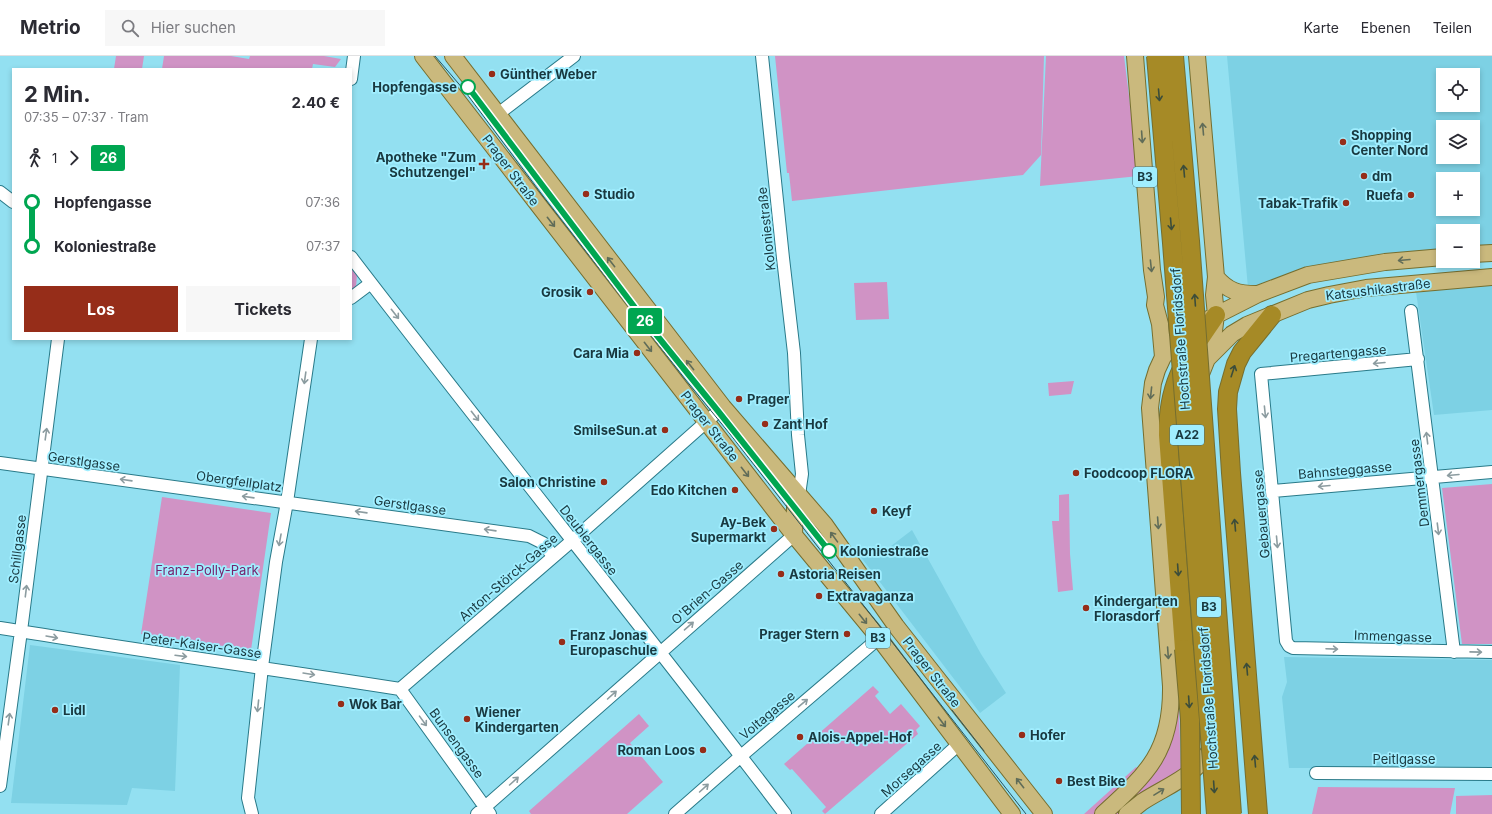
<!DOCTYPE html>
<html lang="de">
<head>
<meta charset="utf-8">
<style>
	body { margin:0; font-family:Inter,sans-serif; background:#f7f7f7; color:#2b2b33; height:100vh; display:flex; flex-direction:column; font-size:15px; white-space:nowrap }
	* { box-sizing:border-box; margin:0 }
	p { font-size:13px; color:#7c7c81 }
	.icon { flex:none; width:22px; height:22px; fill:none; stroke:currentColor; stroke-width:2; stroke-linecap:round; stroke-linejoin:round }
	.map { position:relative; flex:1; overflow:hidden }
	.details { position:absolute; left:12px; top:12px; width:340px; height:272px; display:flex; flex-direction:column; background:#fff; border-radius:0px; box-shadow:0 2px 6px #0003 }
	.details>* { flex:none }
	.badge { padding:0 8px; border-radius:3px; font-size:14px; line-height:26px }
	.buttons { position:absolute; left:1436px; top:12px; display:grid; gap:8px }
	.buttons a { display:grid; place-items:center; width:44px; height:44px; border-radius:0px; background:#fff; box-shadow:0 2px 6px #0003; font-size:20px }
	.map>.badge { position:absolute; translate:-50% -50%; box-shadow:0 0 0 2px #fff }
	.legs { display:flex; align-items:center; gap:6px; height:44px; padding:0 12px; font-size:13px }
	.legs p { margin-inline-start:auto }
	.headline { display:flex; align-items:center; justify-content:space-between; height:68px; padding:0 12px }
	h1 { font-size:22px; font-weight:700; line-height:30px }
	.cta { display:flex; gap:8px; margin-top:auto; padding:8px 12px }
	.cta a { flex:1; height:46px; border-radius:0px; background:#962d19; color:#fff; font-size:16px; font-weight:700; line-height:46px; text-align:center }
	.cta a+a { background:#f7f7f7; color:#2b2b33 }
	ul { padding:0 12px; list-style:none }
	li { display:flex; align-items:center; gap:14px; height:44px; font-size:15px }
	li i { display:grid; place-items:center; width:6px; height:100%; margin:0 5px; background:currentColor }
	li i::after { content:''; width:10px; height:10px; margin:-5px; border:3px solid; border-radius:50%; background:#fff }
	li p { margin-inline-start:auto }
	li:first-child i { background:linear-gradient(#0000 50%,currentColor 0) }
	li:last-child i { background:linear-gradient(currentColor 50%,#0000 0) }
	header { display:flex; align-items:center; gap:24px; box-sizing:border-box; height:56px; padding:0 20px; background:#fff; border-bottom:1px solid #e1e1e2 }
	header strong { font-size:19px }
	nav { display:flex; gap:22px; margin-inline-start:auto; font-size:14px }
	.search { width:280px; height:36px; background:#f7f7f7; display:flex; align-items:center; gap:10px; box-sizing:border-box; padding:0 14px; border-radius:0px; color:#7c7c81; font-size:15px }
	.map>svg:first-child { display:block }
	.built { fill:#7dd1e4; fill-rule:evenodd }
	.green { fill:#d093c5 }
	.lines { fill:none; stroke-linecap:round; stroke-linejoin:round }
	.minor-casing { stroke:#297a89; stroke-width:14 }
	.major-casing { stroke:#756e2f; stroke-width:18 }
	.highway-casing { stroke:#756e2f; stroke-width:20 }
	.minor { stroke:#fff; stroke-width:12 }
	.major { stroke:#cab97d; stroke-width:16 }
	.highway { stroke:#a68a26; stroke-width:18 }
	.tram { stroke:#2b525a; stroke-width:1 }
	.highway-bridge-casing { stroke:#756e2f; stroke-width:20; stroke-linecap:butt }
	.highway-bridge { stroke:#a68a26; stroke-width:18 }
	.oneway { stroke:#3c4d3a }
	.oneway2 { stroke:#606c58 }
	.oneway3 { stroke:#8c9ca0 }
	.line-1-casing { stroke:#fff; stroke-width:9 }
	.line-1 { stroke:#00a651; stroke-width:6 }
	.poi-dot { fill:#962d19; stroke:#a0eeff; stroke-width:1.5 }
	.stop-1-dot { fill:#fff; stroke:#00a651; stroke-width:2 }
	.labels { text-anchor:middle; stroke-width:3.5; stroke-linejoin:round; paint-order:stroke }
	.shield { fill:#a0eeff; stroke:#426f79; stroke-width:1 }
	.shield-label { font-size:12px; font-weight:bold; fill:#193940 }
	.poi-label { font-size:13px; font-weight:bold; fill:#193940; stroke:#a0eeff; text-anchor:start }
	.stop-label { font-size:13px; font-weight:bold; fill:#193940; stroke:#a0eeff; text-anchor:end }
	.street-label { font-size:13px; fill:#193940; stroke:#a0eeff }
	.park-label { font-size:13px; fill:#76236d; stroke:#a0eeff }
</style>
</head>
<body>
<header>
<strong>Metrio</strong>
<div class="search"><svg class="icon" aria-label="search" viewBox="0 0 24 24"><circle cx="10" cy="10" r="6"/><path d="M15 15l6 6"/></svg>Hier suchen</div>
<nav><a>Karte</a><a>Ebenen</a><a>Teilen</a></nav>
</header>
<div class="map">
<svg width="1492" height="758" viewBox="0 0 1492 758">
	<rect width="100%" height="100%" fill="#93e0f1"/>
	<path class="built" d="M 1227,0 L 1492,0 L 1492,190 L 1473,192 L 1473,175 L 1443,175 L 1443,195 L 1324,210 L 1248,232 ZM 1443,19 L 1473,19 L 1473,49 L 1443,49 ZM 1443,71 L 1473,71 L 1473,101 L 1443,101 ZM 1443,123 L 1473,123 L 1473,153 L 1443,153 Z
		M 1492,227 L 1492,354 L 1434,359 L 1416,236 Z
		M 912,474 L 981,598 L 1006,637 L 980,657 L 860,500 L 871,492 L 878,500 Z
		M 30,589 L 180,609 L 175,735 L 132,732 L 127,749 L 11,747 Z
		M 1284,601 L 1492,604 L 1492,712 L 1289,712 L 1282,641 L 1287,626 Z
		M 1181,717 L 1182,758 L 1123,758 Z"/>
	<path class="green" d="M 116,0 L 144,0 L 142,13 L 114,13 Z
		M 164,0 L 231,0 L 249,3 L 250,0 L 324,0 L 341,3 L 335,11 L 313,8 L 312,13 L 162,13 Z
		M 775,0 L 1044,0 L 1041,99 L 1023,119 L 792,145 L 789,117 L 787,117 Z
		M 1046,0 L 1124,0 L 1139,120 L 1040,130 Z
		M 351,212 L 357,219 L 356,231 L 351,234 Z
		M 887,226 L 889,263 L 856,264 L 854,227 Z
		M 1074,325 L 1071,338 L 1049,340 L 1048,327 Z
		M 1492,428 L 1492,588 L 1462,588 L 1442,432 Z
		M 1069,438 L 1070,498 L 1073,534 L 1058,536 L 1052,465 L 1059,465 L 1059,439 Z
		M 162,441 L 271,457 L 251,594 L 141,578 Z
		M 873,630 L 879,636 L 875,640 L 890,658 L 901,648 L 920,670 L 916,674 L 918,678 L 825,758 L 822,755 L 826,751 L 792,713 L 790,714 L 784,708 Z
		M 1179,653 L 1181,715 L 1124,752 L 1118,758 L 1112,758 Z
		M 639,658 L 649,670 L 630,687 L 663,726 L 627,758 L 531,758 L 529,755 Z
		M 1136,711 L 1139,714 L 1094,758 L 1084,758 Z
		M 1318,731 L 1451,732 L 1455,732 L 1450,758 L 1312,758 Z
		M 1492,739 L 1492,758 L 1456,758 L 1456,740 Z"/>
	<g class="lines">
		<defs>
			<path id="minor" d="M 762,0 L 783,202 L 794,297 L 798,379 L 802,418 L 799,439
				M 351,23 L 354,0
				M 498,58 L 574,0
				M 0,136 L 13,146
				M 351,201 C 494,388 643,571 785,758
				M 351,242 L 371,227
				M 1411,255 L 1454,596
				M 1418,303 L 1261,318 L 1286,585 L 1289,590 L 1293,592 L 1492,596
				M 0,407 L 529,480 L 543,487 L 553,500
				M 1273,435 L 1492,416
				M 0,572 C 133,594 267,612 400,633
				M 400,633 L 581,477 L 723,351
				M 400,633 L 490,758
				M 1316,717 L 1492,718
				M 0,730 L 21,575 L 58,283
				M 252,758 L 248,742 L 262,611 L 276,506 L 287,446 L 311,283
				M 477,758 L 794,479
				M 675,758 L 741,700 L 879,582
				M 881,758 L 959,688"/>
			<path id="major" d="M 423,0 L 794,479 L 879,582 L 1012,758
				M 453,0 L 723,351 L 825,469 L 896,570 L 929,612 L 1044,758
				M 1135,0 L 1152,214 L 1156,241 L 1155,249 L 1160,268 L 1163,301
				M 1197,0 L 1216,221 L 1214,239 L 1216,259 L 1213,283 L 1208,301
				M 1473,198 L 1492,197
				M 1216,221 C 1228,235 1238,238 1256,238
				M 1199,323 L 1207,303 L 1232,278 L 1247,269 L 1308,244 L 1329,239 L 1366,232 L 1492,221
				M 794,479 L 795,452 L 799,439
				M 1103,758 C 1148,717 1172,695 1171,630 L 1150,352 L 1153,327 L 1157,314 L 1163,301 L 1173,287 L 1193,271 L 1258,238 L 1308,219 L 1385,206 L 1443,201
				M 1127,758 C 1132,754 1137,750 1142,746 C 1166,730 1204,717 1213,686"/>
			<path id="highway" d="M 1184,593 L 1168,379 C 1168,324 1187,302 1216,259
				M 1258,758 L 1231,417 L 1227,353 L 1228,336 L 1236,308 L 1242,296 L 1272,259"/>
		</defs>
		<use href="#minor" class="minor-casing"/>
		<use href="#major" class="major-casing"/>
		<use href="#highway" class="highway-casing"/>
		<use href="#minor" class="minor"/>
		<use href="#major" class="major"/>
		<use href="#highway" class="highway"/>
		<path class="tram" d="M 435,0 L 464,34 L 543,140 L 685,323 L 730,378 L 1026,758
			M 952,654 L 984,695"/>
		<defs>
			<path id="highway-bridge" d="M 1156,0 L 1172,187 L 1216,758
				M 1174,0 L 1190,185 L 1232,758
				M 1184,593 L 1190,664 L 1191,758"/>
		</defs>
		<use href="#highway-bridge" class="highway-bridge-casing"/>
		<use href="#highway-bridge" class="highway-bridge"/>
	</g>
	<defs><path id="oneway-shaft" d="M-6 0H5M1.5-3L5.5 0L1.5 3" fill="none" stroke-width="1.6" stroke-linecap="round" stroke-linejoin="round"/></defs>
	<g class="oneway">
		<use href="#oneway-shaft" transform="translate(1159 39) rotate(85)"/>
		<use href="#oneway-shaft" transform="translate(1184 115) rotate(-95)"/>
		<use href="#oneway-shaft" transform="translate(1171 168) rotate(85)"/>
		<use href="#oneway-shaft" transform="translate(1195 244) rotate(-94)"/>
		<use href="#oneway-shaft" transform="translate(1233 315) rotate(-72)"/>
		<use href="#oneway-shaft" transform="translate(1235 469) rotate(-95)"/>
		<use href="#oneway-shaft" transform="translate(1178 514) rotate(86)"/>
		<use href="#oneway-shaft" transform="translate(1247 613) rotate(-95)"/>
		<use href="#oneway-shaft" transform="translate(1189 646) rotate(86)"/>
		<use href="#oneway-shaft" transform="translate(1255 705) rotate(-95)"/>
		<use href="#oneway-shaft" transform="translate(1214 731) rotate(86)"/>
	</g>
	<g class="oneway2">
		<use href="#oneway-shaft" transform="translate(1203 73) rotate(-95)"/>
		<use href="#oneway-shaft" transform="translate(1142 81) rotate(86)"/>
		<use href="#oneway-shaft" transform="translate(551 166) rotate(52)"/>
		<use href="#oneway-shaft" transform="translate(1404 204) rotate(175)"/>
		<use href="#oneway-shaft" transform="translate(611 206) rotate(-128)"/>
		<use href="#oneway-shaft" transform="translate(1151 210) rotate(84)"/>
		<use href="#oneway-shaft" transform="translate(648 291) rotate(52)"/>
		<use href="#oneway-shaft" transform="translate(690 309) rotate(-128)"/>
		<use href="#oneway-shaft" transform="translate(1151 337) rotate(96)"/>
		<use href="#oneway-shaft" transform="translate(745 416) rotate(52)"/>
		<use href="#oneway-shaft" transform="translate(1158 467) rotate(86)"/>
		<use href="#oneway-shaft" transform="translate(834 481) rotate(-126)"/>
		<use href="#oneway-shaft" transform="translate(863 563) rotate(51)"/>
		<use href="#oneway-shaft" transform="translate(1168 597) rotate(86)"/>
		<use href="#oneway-shaft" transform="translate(942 666) rotate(53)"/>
		<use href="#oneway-shaft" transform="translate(1020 727) rotate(-128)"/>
		<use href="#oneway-shaft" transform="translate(1159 736) rotate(-32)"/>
	</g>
	<g class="oneway3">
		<use href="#oneway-shaft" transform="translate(395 258) rotate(52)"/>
		<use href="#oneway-shaft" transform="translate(1379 307) rotate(175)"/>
		<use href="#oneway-shaft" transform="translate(305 322) rotate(98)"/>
		<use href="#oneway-shaft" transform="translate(1265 356) rotate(84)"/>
		<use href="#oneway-shaft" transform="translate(475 360) rotate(52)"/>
		<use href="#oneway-shaft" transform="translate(46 378) rotate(-82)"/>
		<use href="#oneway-shaft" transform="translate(1427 382) rotate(-97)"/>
		<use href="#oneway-shaft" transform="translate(1453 419) rotate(175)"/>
		<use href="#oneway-shaft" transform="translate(126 424) rotate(-172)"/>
		<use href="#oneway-shaft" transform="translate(1324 430) rotate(175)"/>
		<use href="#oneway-shaft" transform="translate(248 441) rotate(-172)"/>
		<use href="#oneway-shaft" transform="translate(361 456) rotate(-172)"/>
		<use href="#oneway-shaft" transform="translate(1438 473) rotate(83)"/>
		<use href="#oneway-shaft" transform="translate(490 474) rotate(-172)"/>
		<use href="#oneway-shaft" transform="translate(280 484) rotate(100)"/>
		<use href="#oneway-shaft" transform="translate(1277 486) rotate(85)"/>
		<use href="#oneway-shaft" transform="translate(26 535) rotate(-83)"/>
		<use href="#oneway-shaft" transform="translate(689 570) rotate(-41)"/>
		<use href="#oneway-shaft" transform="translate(52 581) rotate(10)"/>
		<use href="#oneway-shaft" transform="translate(1332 593) rotate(2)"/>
		<use href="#oneway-shaft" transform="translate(1476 596) rotate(1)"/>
		<use href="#oneway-shaft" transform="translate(181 600) rotate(7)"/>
		<use href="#oneway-shaft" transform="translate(309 618) rotate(9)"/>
		<use href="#oneway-shaft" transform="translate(612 639) rotate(-42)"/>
		<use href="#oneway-shaft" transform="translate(803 647) rotate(-40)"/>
		<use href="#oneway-shaft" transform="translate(258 650) rotate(96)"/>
		<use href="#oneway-shaft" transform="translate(9 663) rotate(-82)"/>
		<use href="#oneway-shaft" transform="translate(423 665) rotate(54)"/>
		<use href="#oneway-shaft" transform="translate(514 725) rotate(-42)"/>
		<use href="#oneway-shaft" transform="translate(704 732) rotate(-42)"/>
	</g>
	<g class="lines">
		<defs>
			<path id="line-1" d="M 468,31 L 642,261 L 718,355 L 829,495"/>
		</defs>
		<use href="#line-1" class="line-1-casing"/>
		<use href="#line-1" class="line-1"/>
	</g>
	<g class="poi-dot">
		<circle cx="492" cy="18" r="4"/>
		<circle cx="1343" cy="86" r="4"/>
		<path d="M482 102h4v4h4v4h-4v4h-4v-4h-4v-4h4z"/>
		<circle cx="1364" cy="120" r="4"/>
		<circle cx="586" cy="138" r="4"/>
		<circle cx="1411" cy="139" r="4"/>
		<circle cx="1346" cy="147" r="4"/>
		<circle cx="590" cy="236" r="4"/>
		<circle cx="637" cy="297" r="4"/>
		<circle cx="739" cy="343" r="4"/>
		<circle cx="765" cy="368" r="4"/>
		<circle cx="665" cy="374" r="4"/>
		<circle cx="1076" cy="417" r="4"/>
		<circle cx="604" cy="426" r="4"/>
		<circle cx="735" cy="434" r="4"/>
		<circle cx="874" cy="455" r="4"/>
		<circle cx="774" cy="473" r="4"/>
		<circle cx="781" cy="518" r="4"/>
		<circle cx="819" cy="540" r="4"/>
		<circle cx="1086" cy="552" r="4"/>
		<circle cx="847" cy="578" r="4"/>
		<circle cx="562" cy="586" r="4"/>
		<circle cx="341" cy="648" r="4"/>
		<circle cx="55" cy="654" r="4"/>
		<circle cx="467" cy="663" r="4"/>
		<circle cx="1022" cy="679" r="4"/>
		<circle cx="800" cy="681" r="4"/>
		<circle cx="703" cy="694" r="4"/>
		<circle cx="1059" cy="725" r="4"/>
	</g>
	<g class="stop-1-dot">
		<circle cx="468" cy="31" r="7"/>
		<circle cx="829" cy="495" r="7"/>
	</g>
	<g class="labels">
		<g class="shield">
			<rect x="1133" y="111" width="24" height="20" rx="3"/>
			<rect x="1170" y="369" width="34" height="20" rx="3"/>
			<rect x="1197" y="541" width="24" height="20" rx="3"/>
			<rect x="866" y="572" width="24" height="20" rx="3"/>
		</g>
		<g class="shield-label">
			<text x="1145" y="125">B3</text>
			<text x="1187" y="383">A22</text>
			<text x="1209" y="555">B3</text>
			<text x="878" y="586">B3</text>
		</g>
		<g class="poi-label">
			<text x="500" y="23">Günther Weber</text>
			<text x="1351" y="84">Shopping<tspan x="1351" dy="15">Center Nord</tspan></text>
			<text x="476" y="106" text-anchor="end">Apotheke "Zum<tspan x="476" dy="15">Schutzengel"</tspan></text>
			<text x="1372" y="125">dm</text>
			<text x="594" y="143">Studio</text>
			<text x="1403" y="144" text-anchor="end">Ruefa</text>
			<text x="1338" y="152" text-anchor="end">Tabak-Trafik</text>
			<text x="582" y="241" text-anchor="end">Grosik</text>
			<text x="629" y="302" text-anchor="end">Cara Mia</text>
			<text x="747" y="348">Prager</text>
			<text x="773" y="373">Zant Hof</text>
			<text x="657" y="379" text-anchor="end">SmilseSun.at</text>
			<text x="1084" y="422">Foodcoop FLORA</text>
			<text x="596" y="431" text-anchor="end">Salon Christine</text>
			<text x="727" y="439" text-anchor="end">Edo Kitchen</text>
			<text x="882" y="460">Keyf</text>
			<text x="766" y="471" text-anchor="end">Ay-Bek<tspan x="766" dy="15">Supermarkt</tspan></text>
			<text x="789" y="523">Astoria Reisen</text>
			<text x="827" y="545">Extravaganza</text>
			<text x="1094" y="550">Kindergarten<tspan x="1094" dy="15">Florasdorf</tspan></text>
			<text x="839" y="583" text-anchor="end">Prager Stern</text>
			<text x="570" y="584">Franz Jonas<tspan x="570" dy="15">Europaschule</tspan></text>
			<text x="349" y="653">Wok Bar</text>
			<text x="63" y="659">Lidl</text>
			<text x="475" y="661">Wiener<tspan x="475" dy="15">Kindergarten</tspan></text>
			<text x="1030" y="684">Hofer</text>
			<text x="808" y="686">Alois-Appel-Hof</text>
			<text x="695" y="699" text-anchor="end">Roman Loos</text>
			<text x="1067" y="730">Best Bike</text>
		</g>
		<g class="stop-label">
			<text x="457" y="36">Hopfengasse</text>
			<text x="840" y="500" text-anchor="start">Koloniestraße</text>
		</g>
		<g class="street-label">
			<text transform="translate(511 114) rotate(53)" y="5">Prager Straße</text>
			<text transform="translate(766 173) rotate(-96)" y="5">Koloniestraße</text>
			<text transform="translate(1378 233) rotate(-7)" y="5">Katsushikastraße</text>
			<text transform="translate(1180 283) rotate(-94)" y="5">Hochstraße Floridsdorf</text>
			<text transform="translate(1338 297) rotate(-5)" y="5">Pregartengasse</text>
			<text transform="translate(710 370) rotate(52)" y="5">Prager Straße</text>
			<text transform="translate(84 405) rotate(8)" y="5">Gerstlgasse</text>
			<text transform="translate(1345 414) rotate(-5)" y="5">Bahnsteggasse</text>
			<text transform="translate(239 425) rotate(8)" y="5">Obergfellplatz</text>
			<text transform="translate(1419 427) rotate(-97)" y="5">Demmergasse</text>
			<text transform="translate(410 449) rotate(8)" y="5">Gerstlgasse</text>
			<text transform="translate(1261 458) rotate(-95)" y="5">Gebauergasse</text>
			<text transform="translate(589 484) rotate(52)" y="5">Deublergasse</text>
			<text transform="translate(17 493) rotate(-83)" y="5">Schillgasse</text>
			<text transform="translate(508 521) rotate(-41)" y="5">Anton-Störck-Gasse</text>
			<text transform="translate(707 536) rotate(-41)" y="5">O'Brien-Gasse</text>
			<text transform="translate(1393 580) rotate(2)" y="5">Immengasse</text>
			<text transform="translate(202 589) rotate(8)" y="5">Peter-Kaiser-Gasse</text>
			<text transform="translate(932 616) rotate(52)" y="5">Prager Straße</text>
			<text transform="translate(1208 642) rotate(-94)" y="5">Hochstraße Floridsdorf</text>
			<text transform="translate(767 659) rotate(-40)" y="5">Voltagasse</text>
			<text transform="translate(457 687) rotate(54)" y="5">Bunsengasse</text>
			<text x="1404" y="708">Peitlgasse</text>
			<text transform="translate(911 713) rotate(-42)" y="5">Morsegasse</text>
		</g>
		<g class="park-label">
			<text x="207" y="519">Franz-Polly-Park</text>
		</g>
	</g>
</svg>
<div class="buttons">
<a><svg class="icon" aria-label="locate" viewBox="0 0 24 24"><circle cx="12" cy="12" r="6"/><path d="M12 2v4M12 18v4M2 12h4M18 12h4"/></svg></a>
<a><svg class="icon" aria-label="layers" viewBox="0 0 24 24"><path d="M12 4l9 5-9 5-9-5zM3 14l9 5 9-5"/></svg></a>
<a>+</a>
<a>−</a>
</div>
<b class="badge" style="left:645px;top:265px;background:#00a651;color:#fff">26</b>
<section class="details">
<div class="headline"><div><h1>2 Min.</h1><p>07:35 – 07:37 · Tram</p></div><b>2.40 €</b></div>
<div class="legs"><svg class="icon" aria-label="walk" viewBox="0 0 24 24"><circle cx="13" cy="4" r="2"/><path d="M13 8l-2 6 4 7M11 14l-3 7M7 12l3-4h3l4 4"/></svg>1<svg class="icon" aria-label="forward" viewBox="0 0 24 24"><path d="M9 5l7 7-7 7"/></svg><b class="badge" style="background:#00a651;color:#fff">26</b></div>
<ul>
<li><i style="color:#00a651"></i><b>Hopfengasse</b><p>07:36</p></li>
<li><i style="color:#00a651"></i><b>Koloniestraße</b><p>07:37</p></li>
</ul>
<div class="cta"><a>Los</a><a>Tickets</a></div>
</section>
</div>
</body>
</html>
